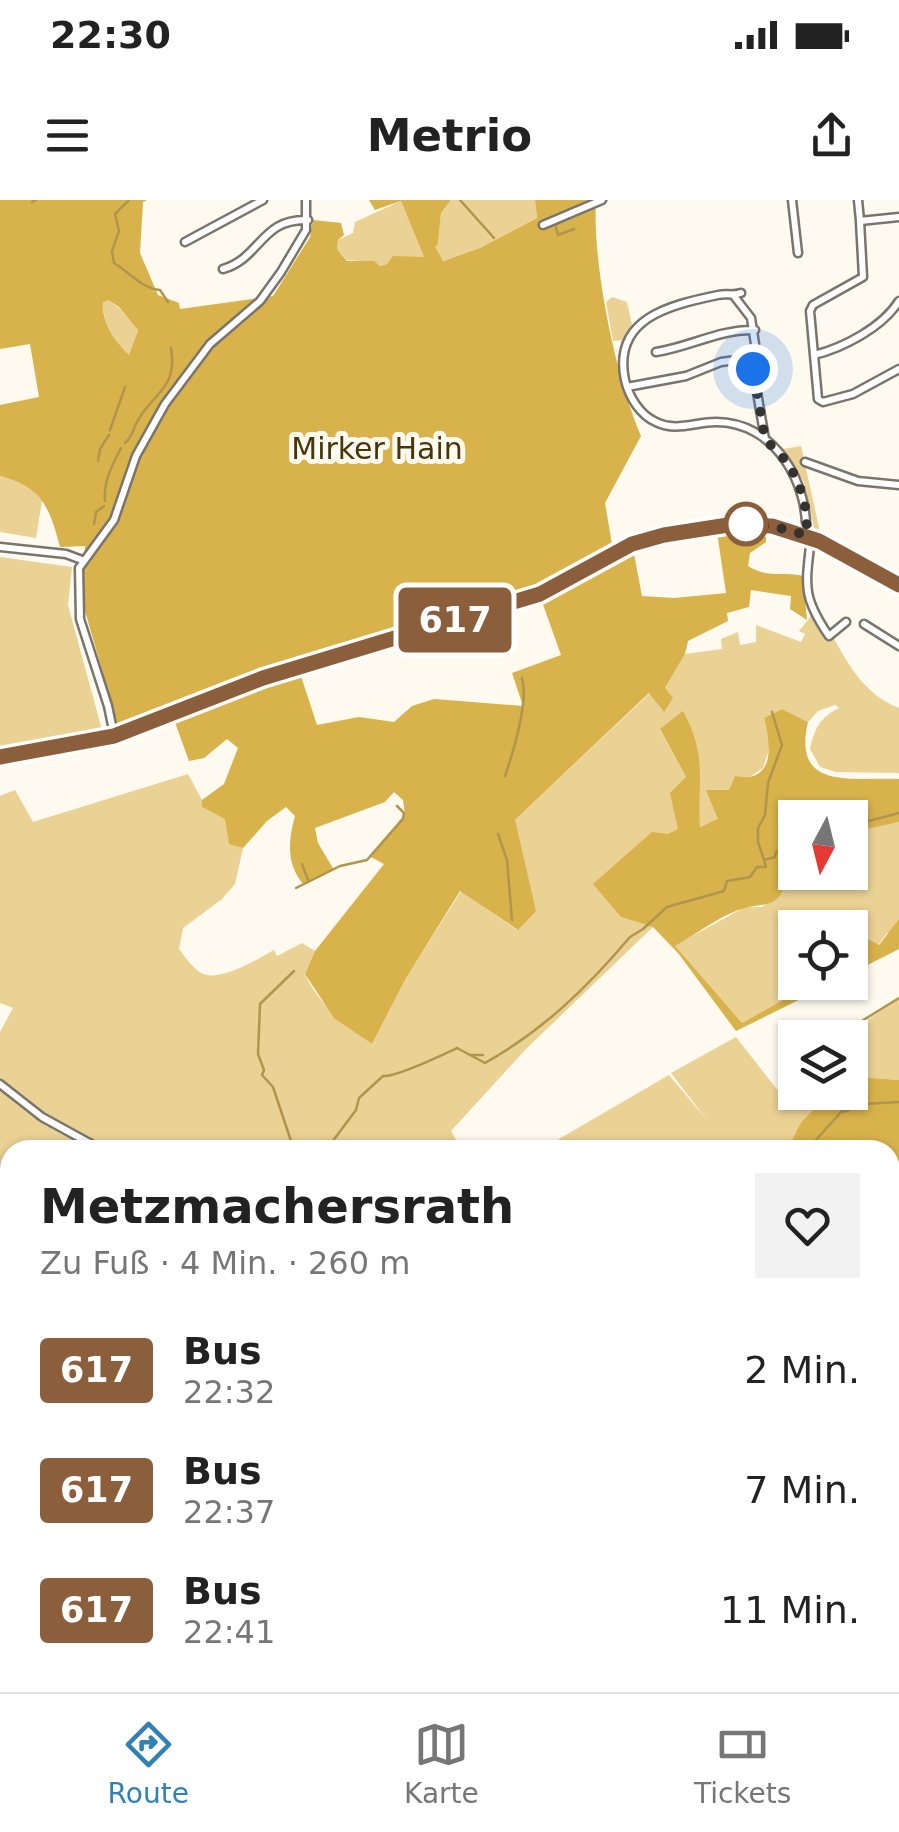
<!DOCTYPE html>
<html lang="de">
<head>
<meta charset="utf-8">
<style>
	body { margin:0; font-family:"DejaVu Sans",sans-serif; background:#f2f2f2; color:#222; height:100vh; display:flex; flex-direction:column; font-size:38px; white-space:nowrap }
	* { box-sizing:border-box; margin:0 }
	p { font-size:32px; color:#767676 }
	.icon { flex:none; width:55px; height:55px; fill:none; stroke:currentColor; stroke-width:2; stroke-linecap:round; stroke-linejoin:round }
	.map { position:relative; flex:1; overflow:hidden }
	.side { position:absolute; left:0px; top:940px; width:900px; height:552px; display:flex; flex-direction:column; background:#fff; border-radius:30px 30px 0 0; box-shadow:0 2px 8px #0004 }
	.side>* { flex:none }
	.badge { padding:0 20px; border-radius:8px; font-size:35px; line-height:65px }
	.needle { width:65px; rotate:187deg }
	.buttons { position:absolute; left:778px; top:600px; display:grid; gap:20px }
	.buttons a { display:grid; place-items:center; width:90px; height:90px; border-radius:0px; background:#fff; box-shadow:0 2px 8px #0004; font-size:50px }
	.you { position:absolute; width:50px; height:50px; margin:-25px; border:8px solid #fff; border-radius:50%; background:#1a73e8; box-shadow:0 0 0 15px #1a73e833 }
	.map>.badge { position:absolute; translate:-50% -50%; box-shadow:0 0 0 5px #fff }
	.round { display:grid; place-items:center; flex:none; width:105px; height:105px; border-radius:0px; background:#f2f2f2 }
	.headline { display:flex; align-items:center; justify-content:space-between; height:170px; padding:0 40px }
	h1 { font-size:48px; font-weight:700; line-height:75px }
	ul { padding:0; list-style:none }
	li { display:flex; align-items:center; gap:30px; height:120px; padding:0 40px }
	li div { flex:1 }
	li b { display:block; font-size:38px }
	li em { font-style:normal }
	li .badge { min-width:110px; font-weight:700; text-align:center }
	.status { display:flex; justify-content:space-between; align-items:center; height:70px; padding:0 50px; background:#fff; direction:ltr }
	.status svg { height:28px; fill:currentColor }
	header { display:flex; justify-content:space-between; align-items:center; height:130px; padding:0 40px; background:#fff; font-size:45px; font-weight:700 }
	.menu { display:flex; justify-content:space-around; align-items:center; height:140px; border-top:2px solid #e0e0e0; background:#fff; font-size:28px; color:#767676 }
	.menu a { display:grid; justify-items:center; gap:5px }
	.menu .selected { color:#3182b3 }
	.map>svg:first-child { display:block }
	.green { fill:#ead194 }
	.forest { fill:#d8b24b; fill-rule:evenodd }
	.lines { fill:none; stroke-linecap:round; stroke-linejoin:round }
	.stream { stroke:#b1954e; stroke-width:2.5 }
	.minor-casing { stroke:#7a756c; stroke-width:11 }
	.minor { stroke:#fff; stroke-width:6 }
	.line-casing { stroke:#fff; stroke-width:22 }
	.line { stroke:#8b5e3c; stroke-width:15 }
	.walk { stroke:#34322e; stroke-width:10; stroke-dasharray:0 18 }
	.stop-dot { fill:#fff; stroke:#8b5e3c; stroke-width:5 }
	.labels { text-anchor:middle; stroke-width:10; stroke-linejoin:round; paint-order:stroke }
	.park-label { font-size:30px; fill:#463609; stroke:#fffaef }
</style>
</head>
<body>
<div class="status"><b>22:30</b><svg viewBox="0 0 49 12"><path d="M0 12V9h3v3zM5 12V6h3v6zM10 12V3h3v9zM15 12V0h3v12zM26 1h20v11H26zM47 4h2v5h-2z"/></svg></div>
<header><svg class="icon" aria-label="menu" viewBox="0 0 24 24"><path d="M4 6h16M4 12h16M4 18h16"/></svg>Metrio<svg class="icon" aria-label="share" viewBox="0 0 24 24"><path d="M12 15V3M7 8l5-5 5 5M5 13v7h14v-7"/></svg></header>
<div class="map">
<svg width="899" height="1492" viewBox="0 0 899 1492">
	<rect width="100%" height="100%" fill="#fffaef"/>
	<path class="green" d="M 451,0 L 535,0 L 537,18 L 480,48 L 442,61 L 434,47 L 438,44 L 441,13 Z
		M 401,1 L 424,57 L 393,57 L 387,64 L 379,66 L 374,62 L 347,60 L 337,49 L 338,40 L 353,33 L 355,22 Z
		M 612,97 L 627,102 L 632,125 L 624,140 L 613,141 L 606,102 Z
		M 108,100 L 119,108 L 138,129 L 129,156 C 116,141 101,121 103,101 Z
		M 801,246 L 820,332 L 814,328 L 804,282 L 783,249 Z
		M 0,276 L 27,283 L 42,301 L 36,338 L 0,332 Z
		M 0,357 L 72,367 L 68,405 L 102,530 L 0,548 Z
		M 811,416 L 827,438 L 834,439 C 851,469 866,495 899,508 L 899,573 L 836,572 L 820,567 L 810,549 C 815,527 820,518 839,508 L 835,505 L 818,511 L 808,522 L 782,509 L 764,518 L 770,546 L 763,568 L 748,578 L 735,576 L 718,620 L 699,627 L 699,557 L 660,530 L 686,577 L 678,629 L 667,634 L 621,717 L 653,727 L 526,849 L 451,931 L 462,950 L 111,950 L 39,911 L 0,881 L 0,832 L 13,808 L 0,803 L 0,596 L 15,590 L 33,622 L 188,574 L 202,600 L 202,607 L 226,619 L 229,643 L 243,648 L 235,684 L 222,699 L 183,728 L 179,749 C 185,757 193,768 201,773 C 219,783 258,759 274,750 L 277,756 L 302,743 L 315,751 L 305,774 C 320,806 343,824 372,844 L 405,780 L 461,691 L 517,730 L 514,621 L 650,493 L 663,511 L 665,488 L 685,454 L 722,449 L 721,439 L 738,432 L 740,445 L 756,442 L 756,425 L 801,442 L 805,434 L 799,431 Z
		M 899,622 L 899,719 L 890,733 L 887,733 L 878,745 L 850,761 L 850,728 L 795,728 L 795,782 L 813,783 L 742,823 L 674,746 L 745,707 L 762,707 L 784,689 L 787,677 L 795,670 L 795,672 L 850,672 L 850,633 Z
		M 899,799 L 899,880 L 856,877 L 850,855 L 854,829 Z
		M 736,837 L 779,892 L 795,884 L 795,892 L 830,893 L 801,922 L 787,950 L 540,950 L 669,875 L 707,920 L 671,873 Z
		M 0,888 L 37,918 L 95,950 L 10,950 L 10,1046 L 0,1044 Z
		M 890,1058 L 899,1064 L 899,1220 L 890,1212 Z
		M 899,1244 L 899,1321 L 896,1323 L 899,1330 L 899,1438 L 890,1418 L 890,1250 Z"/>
	<path class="forest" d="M 0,0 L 147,0 L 143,2 L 140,53 L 158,95 L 179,103 L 180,109 L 273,96 L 310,37 L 313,20 L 341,23 L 344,35 L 338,40 L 337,49 L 347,61 L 374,61 L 380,66 L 387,64 L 393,56 L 424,57 L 401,1 L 375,10 L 369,0 L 451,0 L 441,13 L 438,44 L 435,47 L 443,61 L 480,48 L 537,18 L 535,0 L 596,0 C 592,65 616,177 641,236 L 605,303 L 612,344 L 599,356 L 538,389 L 297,464 L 317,525 L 359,517 L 394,522 L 412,506 L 434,499 L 523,506 L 512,473 L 561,455 L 541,399 L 633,349 L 642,396 L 674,398 L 726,393 L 717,332 L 766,333 L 766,342 L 750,353 L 748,366 C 769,379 780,371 803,376 L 807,420 L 790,409 L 791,396 L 751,390 L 749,407 L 727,413 L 728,421 L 688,441 L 685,454 L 665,488 L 673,498 L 664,512 L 649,493 L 515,620 L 536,711 L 518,730 L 460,691 L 405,780 L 372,844 L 334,818 L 305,774 L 315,751 L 384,664 L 369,656 L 405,614 L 403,600 L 394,592 L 385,602 L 315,628 L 318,643 L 334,670 L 304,685 C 286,664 288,641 295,616 L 286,607 L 267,621 L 243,648 L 229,644 L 225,619 L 202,607 L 202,600 L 224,584 L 238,548 L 227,539 L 204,558 L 189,561 L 169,506 L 118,526 L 81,397 L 85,346 L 60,347 C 49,306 42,287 0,276 L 0,205 L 39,197 L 30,144 L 0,149 ZM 108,100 L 119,107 L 138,130 L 129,155 C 115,141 101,121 103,102 Z
		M 782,509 L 808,522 C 792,591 851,577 899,579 L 899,622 L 850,633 L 850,618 L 795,618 L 795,670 C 785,679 785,694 774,701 C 766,706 755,705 745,708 C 724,713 695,735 675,746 L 742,823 L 813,783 L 833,783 L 736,831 L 678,753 L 653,727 L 621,717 L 593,684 L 652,632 L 667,634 L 678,629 L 670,593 L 686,577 L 660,529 L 683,511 C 708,558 697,579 700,627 L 718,619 L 706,590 L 729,590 L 735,576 C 740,576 745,578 750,577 C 777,571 768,535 764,518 Z
		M 899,719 L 899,749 L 850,774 L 850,761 L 864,737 L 879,745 Z
		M 850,855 L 856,877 L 899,880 L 899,985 L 891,985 L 890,991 L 890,950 L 787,950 L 801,922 L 830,893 L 850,892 Z
		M 0,1044 L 10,1046 L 10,1157 L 0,1165 Z
		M 890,1418 L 899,1438 L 899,1492 L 787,1492 L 794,1483 L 890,1482 Z"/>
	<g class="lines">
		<path class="stream" d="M 129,0 L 115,14 L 119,31 L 112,51 L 114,63 C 129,72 141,88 160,90 L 168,102
			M 460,0 L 494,38
			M 32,2 L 36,0
			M 555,24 L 558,35 L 574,29
			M 110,230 L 125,187
			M 125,243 C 133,236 132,231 137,222 C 152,193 178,190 171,148
			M 98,261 L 100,249 L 109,235
			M 105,301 C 103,281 113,264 121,248
			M 94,324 L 96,312 L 104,306
			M 505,576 C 513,553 529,501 522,478
			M 850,626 L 899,613
			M 498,634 L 507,660 L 512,720
			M 764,660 L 758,642 L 758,628 L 765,615 L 768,583 L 782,545 L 772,512
			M 302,664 L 308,680
			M 296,688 L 340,666 L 367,660 L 403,619 L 404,613 L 397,606
			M 850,852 L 857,824 L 899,798
			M 470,855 L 483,855
			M 843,912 L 863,904 L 899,902
			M 294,950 L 273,887 L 262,875 L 264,870 L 258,854 L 260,804 L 294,771
			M 326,950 L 356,910 L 359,898 L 383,876 C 397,877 442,855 457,848 L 485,863 C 542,831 587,788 630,737 L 643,729 L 667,707 L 724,691 L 727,681 L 750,677 L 757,667 L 766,667 L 764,660 L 775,657 L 776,652 L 795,641
			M 807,950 L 841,912 L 843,892
			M 890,960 L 899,961
			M 890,971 L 897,974
			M 0,999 L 10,999
			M 375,1492 L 382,1482"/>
		<defs>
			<path id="minor" d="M 792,0 L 798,53
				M 858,0 L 860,21
				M 899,17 L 860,21 L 863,77 L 813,105 L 810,111 L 818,199 L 823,202 L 853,194 L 899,169
				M 543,25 L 602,0
				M 185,42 L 263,0
				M 223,69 C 261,58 261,18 308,20
				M 741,93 C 732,96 727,93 718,95 C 670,105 612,118 625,180 C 629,197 640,215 656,222 C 676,232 695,222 716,222 C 775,222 809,283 806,335
				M 734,96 L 751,118 L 755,144
				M 656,152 C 690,147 719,129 755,130
				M 814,155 C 843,148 883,127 899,101
				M 753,169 L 765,239
				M 627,187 L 686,176 L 721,162 L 751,158
				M 805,262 L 858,281 L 899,285
				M 811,337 C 806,385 801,395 829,436 L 846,422
				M 0,347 L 66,354 L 82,360
				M 864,424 L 899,446
				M 114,535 L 108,506 L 80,419 L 79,368 L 114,320 L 136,256 L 165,204 L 210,144 L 260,101 L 281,72 L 306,30 L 306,0
				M 0,557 L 114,535 L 263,479 L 540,393 L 632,344 L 664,335 L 728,325 L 772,326 L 819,341 L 899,385
				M 0,884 L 42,917 L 102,950
				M 890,1246 L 899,1241
				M 397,1492 L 397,1482
				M 669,1492 L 674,1482"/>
		</defs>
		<use href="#minor" class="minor-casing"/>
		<use href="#minor" class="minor"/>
	</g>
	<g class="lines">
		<defs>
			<path id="line" d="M 0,557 L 114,536 L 263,478 L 540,394 L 632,344 L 664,335 L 728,325 L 772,326 L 819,341 L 899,385"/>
		</defs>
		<use href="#line" class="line-casing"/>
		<use href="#line" class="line"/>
		<path class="walk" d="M 746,324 L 772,326 L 806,335 L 807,314 L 799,284 L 788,263 L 765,239 L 753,169"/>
	</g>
	<circle class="stop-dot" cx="746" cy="324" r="20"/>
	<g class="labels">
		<g class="park-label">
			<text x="377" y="259">Mirker Hain</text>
		</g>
	</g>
</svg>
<div class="buttons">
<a><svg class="needle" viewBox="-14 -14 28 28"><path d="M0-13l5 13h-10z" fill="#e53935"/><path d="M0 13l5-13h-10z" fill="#767676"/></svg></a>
<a><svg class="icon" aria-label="locate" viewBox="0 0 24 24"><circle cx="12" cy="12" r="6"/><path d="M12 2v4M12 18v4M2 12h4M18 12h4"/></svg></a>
<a><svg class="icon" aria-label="layers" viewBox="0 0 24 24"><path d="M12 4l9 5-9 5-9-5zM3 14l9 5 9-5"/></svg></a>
</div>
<div class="you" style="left:753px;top:169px"></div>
<b class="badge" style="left:455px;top:420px;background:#8b5e3c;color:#fff">617</b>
<section class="side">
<div class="headline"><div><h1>Metzmachersrath</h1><p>Zu Fuß · 4 Min. · 260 m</p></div><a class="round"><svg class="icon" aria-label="heart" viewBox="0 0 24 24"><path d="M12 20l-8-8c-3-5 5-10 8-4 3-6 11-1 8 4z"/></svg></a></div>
<ul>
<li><span class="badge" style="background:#8b5e3c;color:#fff">617</span><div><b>Bus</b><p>22:32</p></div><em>2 Min.</em></li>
<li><span class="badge" style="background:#8b5e3c;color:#fff">617</span><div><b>Bus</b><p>22:37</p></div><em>7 Min.</em></li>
<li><span class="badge" style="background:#8b5e3c;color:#fff">617</span><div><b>Bus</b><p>22:41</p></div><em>11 Min.</em></li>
</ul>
</section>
</div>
<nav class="menu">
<a class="selected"><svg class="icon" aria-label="directions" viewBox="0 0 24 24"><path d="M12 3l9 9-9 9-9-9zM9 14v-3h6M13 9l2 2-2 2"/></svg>Route</a>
<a><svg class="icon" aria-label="map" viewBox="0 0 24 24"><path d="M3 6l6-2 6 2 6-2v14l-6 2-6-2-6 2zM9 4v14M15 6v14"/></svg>Karte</a>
<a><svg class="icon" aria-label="tickets" viewBox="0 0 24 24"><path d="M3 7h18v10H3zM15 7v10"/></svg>Tickets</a>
</nav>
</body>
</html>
